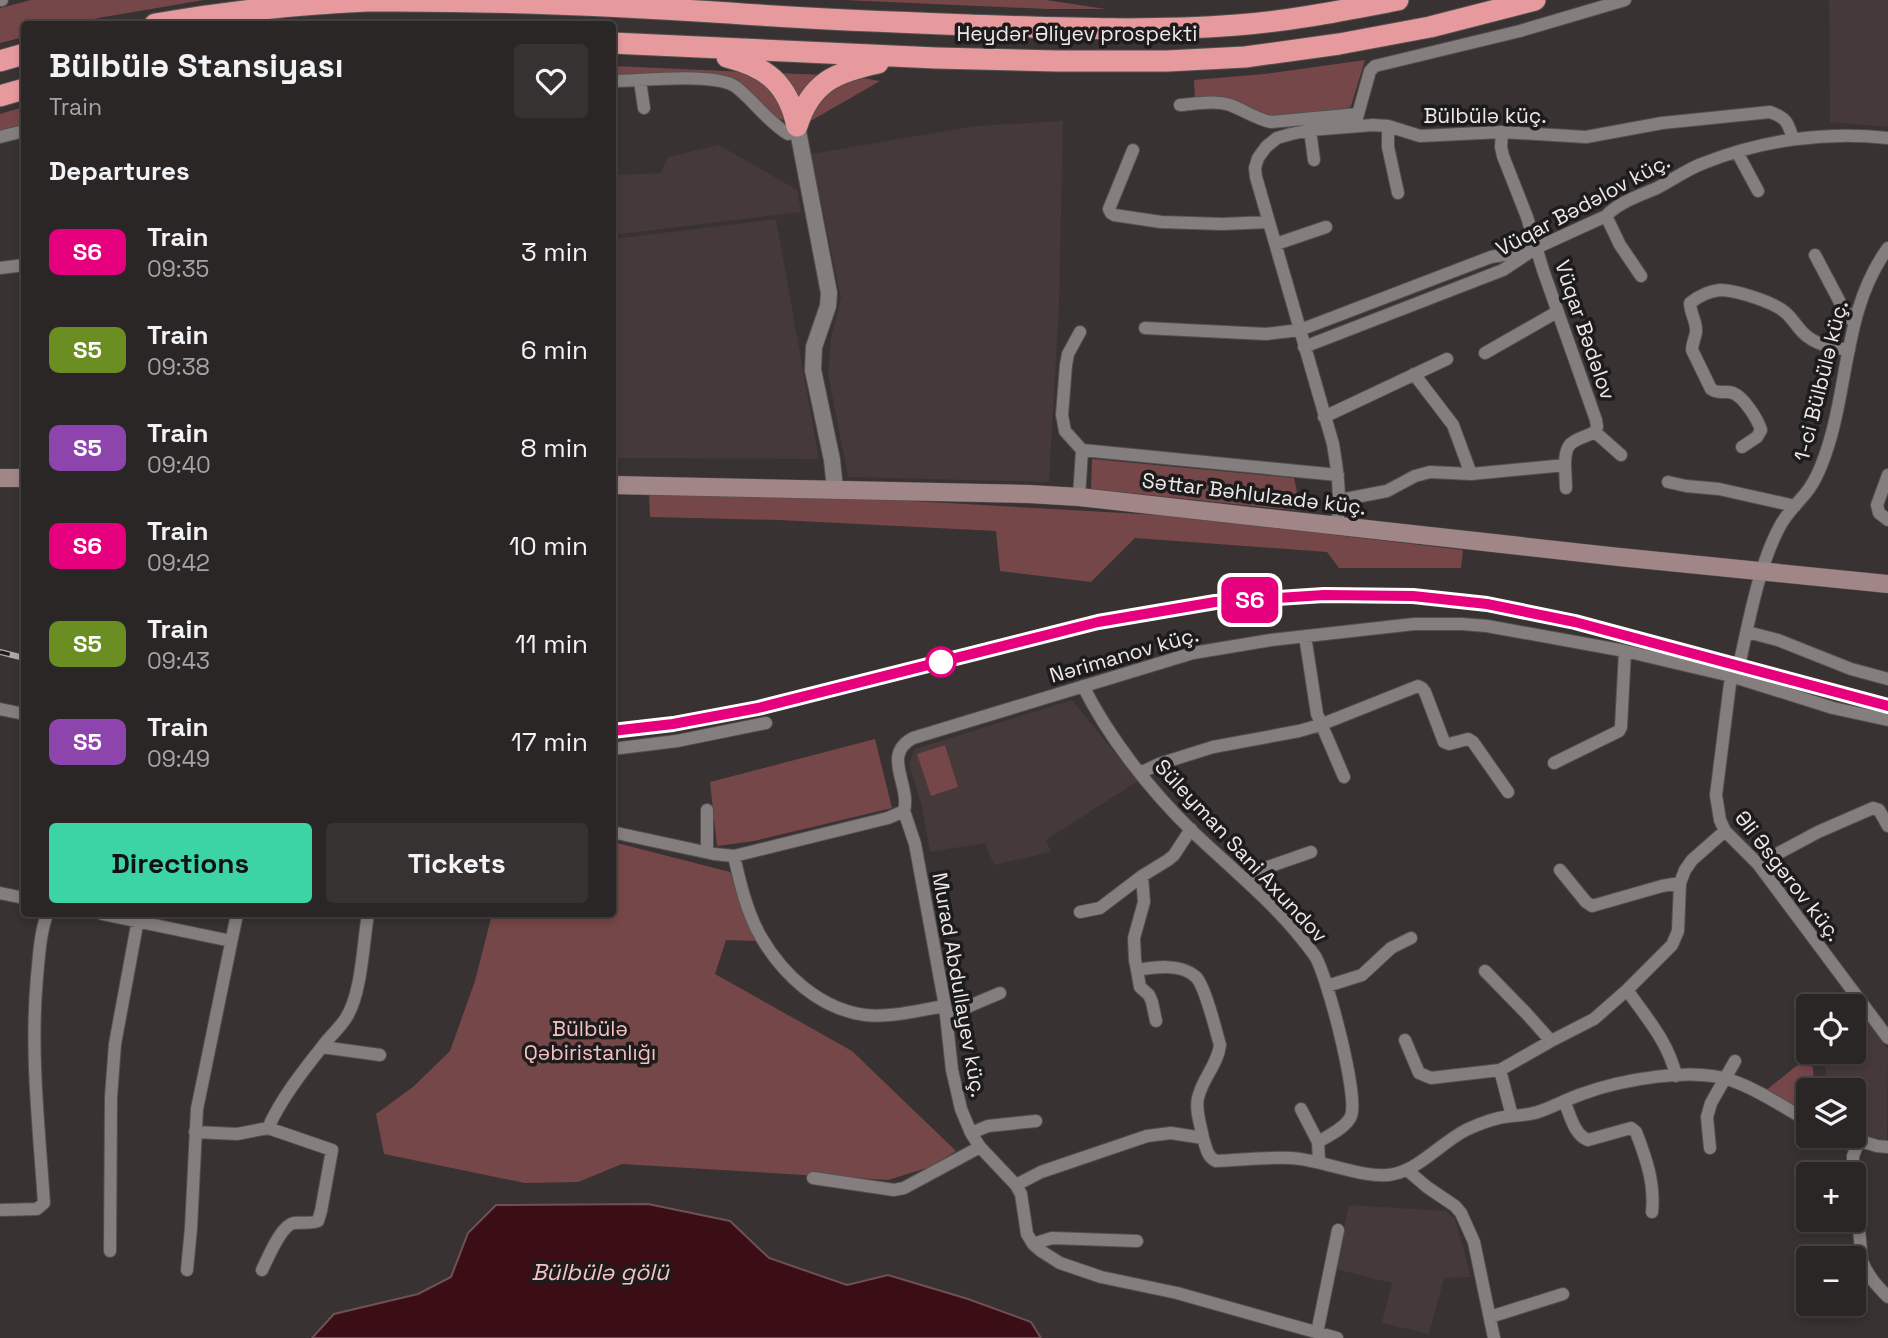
<!DOCTYPE html>
<html lang="en">
<head>
<meta charset="utf-8">
<style>
	body { margin:0; font-family:"Space Grotesk",sans-serif; background:#363232; color:#f1f3f6; height:100vh; display:flex; flex-direction:column; font-size:26px; white-space:nowrap }
	* { box-sizing:border-box; margin:0 }
	p { font-size:23px; color:#a5a5a7 }
	.icon { flex:none; width:38px; height:38px; fill:none; stroke:currentColor; stroke-width:2; stroke-linecap:round; stroke-linejoin:round }
	.map { position:relative; flex:1; overflow:hidden }
	.drawer { position:absolute; left:21px; top:21px; width:595px; height:896px; display:flex; flex-direction:column; background:#2a2626; border-radius:7px; box-shadow:0 4px 10px #0003,0 0 0 2px #464343 }
	.drawer>* { flex:none }
	.badge { padding:0 14px; border-radius:10px; font-size:24px; line-height:46px }
	.controls { position:absolute; left:1796px; top:994px; display:grid; gap:14px }
	.controls a { display:grid; place-items:center; width:70px; height:70px; border-radius:7px; background:#2a2626; box-shadow:0 4px 10px #0003,0 0 0 2px #464343; font-size:35px }
	.map>.badge { position:absolute; translate:-50% -50%; box-shadow:0 0 0 4px #fff }
	h2 { padding:0 28px; font-size:26px; line-height:63px }
	.round { display:grid; place-items:center; flex:none; width:74px; height:74px; border-radius:7px; background:#363232 }
	.headline { display:flex; align-items:center; justify-content:space-between; height:119px; padding:0 28px }
	h1 { font-size:33px; font-weight:700; line-height:52px }
	.primary-button { display:flex; gap:14px; margin-top:auto; padding:14px 28px }
	.primary-button a { flex:1; height:80px; border-radius:7px; background:#3cd4a4; color:#111; font-size:28px; font-weight:700; line-height:80px; text-align:center }
	.primary-button a+a { background:#363232; color:#f1f3f6 }
	ul { padding:0; list-style:none }
	li { display:flex; align-items:center; gap:21px; height:98px; padding:0 28px }
	li div { flex:1 }
	li b { display:block; font-size:26px }
	li em { font-style:normal }
	li .badge { min-width:77px; font-weight:700; text-align:center }
	.map>svg:first-child { display:block }
	.built { fill:#463939 }
	.green { fill:#764749 }
	.water { fill:#3a0e14; stroke:#6f5054; stroke-width:2 }
	.lines { fill:none; stroke-linecap:round; stroke-linejoin:round }
	.minor-casing { stroke:#545050; stroke-width:14 }
	.tertiary-casing { stroke:#545050; stroke-width:18 }
	.secondary-casing { stroke:#545050; stroke-width:19 }
	.motorway-casing { stroke:#545050; stroke-width:23 }
	.minor { stroke:#847e7e; stroke-width:12 }
	.tertiary { stroke:#847e7e; stroke-width:16 }
	.secondary { stroke:#a18687; stroke-width:18 }
	.motorway { stroke:#e69a9d; stroke-width:21 }
	.rail-casing { stroke:#aeaaaa; stroke-width:6 }
	.rail { stroke:#1d1b1b; stroke-width:3.5; stroke-dasharray:10; stroke-linecap:butt }
	.line-casing { stroke:#fff; stroke-width:16 }
	.line { stroke:#e6007e; stroke-width:10 }
	.stop-dot { fill:#fff; stroke:#e6007e; stroke-width:3.5 }
	.labels { text-anchor:middle; stroke-width:7; stroke-linejoin:round; paint-order:stroke }
	.street-label { font-size:21px; fill:#ece9e9; stroke:#1d1b1b }
	.park-label { font-size:21px; fill:#f5c1c2; stroke:#1d1b1b }
	.water-label { font-size:23px; font-style:italic; fill:#f5c1c2; stroke:#1d1b1b }
</style>
</head>
<body>
<div class="map">
<svg width="1888" height="1338" viewBox="0 0 1888 1338">
	<rect width="100%" height="100%" fill="#383232"/>
	<path class="built" d="M 1829,0 L 1888,0 L 1888,127 L 1830,122 Z
		M 1063,121 L 1059,305 L 1049,482 L 848,477 L 828,374 L 831,338 L 841,298 L 811,154 L 976,126 Z
		M 719,145 L 797,190 L 801,212 L 613,235 L 613,175 L 661,173 L 668,157 Z
		M 776,219 L 819,459 L 613,458 L 613,239 Z
		M 1072,700 L 1138,781 L 1046,840 L 1051,852 L 994,865 L 985,843 L 930,852 L 922,807 L 909,764 L 915,749 Z
		M 1857,1009 L 1888,1049 L 1887,1140 L 1853,1133 L 1853,1090 L 1826,1090 L 1825,1052 L 1853,1052 L 1853,1012 Z
		M 1349,1205 L 1446,1211 L 1455,1219 L 1471,1277 L 1444,1278 L 1429,1334 L 1382,1323 L 1392,1283 L 1335,1269 Z"/>
	<path class="green" d="M 31,0 L 204,0 L 98,18 L 72,24 L 24,24 L 24,37 L 0,43 L 0,8 Z
		M 844,0 L 1046,0 L 1106,9 L 1048,9 Z
		M 1365,60 L 1351,106 L 1343,112 L 1268,117 L 1195,98 L 1194,80 L 1264,74 Z
		M 613,66 L 748,72 L 774,88 L 786,120 L 778,119 L 737,79 L 723,77 L 613,76 Z
		M 777,73 L 825,75 L 797,110 Z
		M 863,78 L 880,81 L 807,123 L 818,96 L 846,79 Z
		M 24,107 L 24,125 L 0,132 L 0,114 Z
		M 1092,459 L 1294,478 L 1301,511 L 1091,489 Z
		M 649,492 L 859,498 L 1176,516 L 1463,550 L 1461,568 L 1339,568 L 1327,552 L 1135,538 L 1091,582 L 1000,571 L 996,531 L 779,520 L 650,517 Z
		M 875,739 L 892,808 L 754,841 L 717,846 L 710,782 Z
		M 945,745 L 958,787 L 931,796 L 917,754 Z
		M 613,842 L 730,872 L 755,941 L 726,940 L 715,974 L 852,1051 L 956,1151 L 930,1167 L 888,1180 L 622,1164 L 578,1182 L 525,1183 L 384,1154 L 376,1114 L 413,1087 L 450,1051 L 475,981 L 492,914 L 612,914 Z
		M 1800,1063 L 1813,1067 L 1814,1090 L 1808,1090 L 1808,1113 L 1764,1092 Z"/>
	<path class="water" d="M 648,1204 L 730,1221 L 769,1258 L 847,1285 L 888,1275 L 968,1299 L 1031,1322 L 1041,1338 L 312,1338 L 334,1314 L 418,1294 L 451,1277 L 468,1233 L 496,1205 Z"/>
	<g class="lines">
		<defs>
			<path id="minor" d="M 0,0 L 2,0
				M 612,81 C 640,81 716,72 736,87 C 754,101 767,121 788,134 L 798,132
				M 640,81 L 644,108
				M 1180,105 C 1195,104 1214,100 1230,105 C 1244,110 1256,119 1271,122 L 1358,114
				M 1355,125 L 1370,71 L 1375,66 L 1520,31 L 1625,0
				M 1388,126 L 1388,147 L 1398,193
				M 1310,130 L 1314,160
				M 0,137 L 24,131
				M 1133,150 L 1109,209 L 1111,213 L 1114,215 L 1161,222 L 1222,224 L 1269,222
				M 1737,152 L 1758,191
				M 1606,216 L 1620,245 L 1641,276
				M 1276,244 L 1326,227
				M 1888,248 C 1841,312 1850,395 1821,466 C 1817,476 1812,486 1805,494 C 1796,505 1785,515 1779,528 C 1759,565 1748,625 1739,666 L 1731,676 L 1716,795 L 1720,820 L 1725,831 L 1758,864 L 1888,1038
				M 1815,255 L 1843,308 L 1854,323
				M 0,268 L 24,265
				M 1145,328 L 1266,334 L 1300,330 L 1491,257 L 1529,250
				M 1080,332 L 1068,354 L 1066,365 L 1062,415 L 1065,431 L 1082,450 L 1338,475
				M 1304,347 L 1503,270 L 1536,248 L 1606,216 C 1619,202 1639,196 1657,188 C 1673,180 1687,169 1704,163 C 1762,140 1826,131 1888,138
				M 1485,353 L 1557,312
				M 1414,374 L 1453,425 L 1471,474
				M 1324,417 L 1447,359
				M 1595,432 L 1621,455
				M 1742,447 L 1757,437 L 1761,430 C 1758,420 1744,397 1733,393 C 1725,390 1719,395 1711,389 L 1692,350 C 1692,343 1695,339 1696,332 C 1697,322 1690,313 1690,303 C 1699,296 1709,291 1720,290 C 1736,290 1774,302 1786,313 C 1794,320 1799,331 1808,337 C 1820,346 1835,348 1849,350
				M 1565,465 L 1566,488
				M 1888,475 L 1877,505 L 1879,513 L 1888,520
				M 1668,482 L 1686,486 L 1719,489 L 1795,506
				M 1079,497 L 1082,450
				M 1340,500 L 1387,491 L 1415,476 L 1430,472 L 1471,474 L 1565,465 C 1565,439 1574,442 1595,432 L 1597,427 L 1596,420 L 1543,270 L 1527,217 L 1503,156 L 1501,147 L 1502,132
				M 1337,526 C 1341,496 1338,474 1333,444 L 1256,177 L 1255,168 L 1258,158 L 1266,147 L 1277,138 L 1291,134 L 1310,130 L 1373,125 L 1388,126 L 1420,136 L 1502,132 L 1586,137 L 1662,123 L 1770,112 C 1787,118 1788,123 1793,139
				M 1747,632 L 1778,640 L 1851,669 L 1888,679
				M 1305,636 L 1317,714 L 1344,777
				M 1083,686 C 1109,738 1150,790 1192,831 C 1234,871 1281,908 1315,956 C 1327,975 1359,1097 1351,1116 C 1347,1127 1328,1136 1318,1142 L 1319,1161
				M 0,709 L 24,714
				M 612,749 L 677,741 L 766,723
				M 1554,763 L 1619,731 L 1621,727 L 1625,651
				M 1140,773 L 1159,764 L 1213,747 L 1299,731 L 1320,725 L 1418,686 L 1422,688 L 1425,692 L 1444,742 L 1449,744 L 1468,739 L 1473,742 L 1508,792
				M 707,810 L 707,852
				M 904,811 L 915,844 L 945,1006 L 952,1070 L 961,1109 L 971,1133 L 980,1147 L 1016,1185 L 1021,1194 L 1027,1234 L 1033,1244 L 1041,1251 L 1060,1263 L 1101,1277 L 1177,1293 L 1337,1338
				M 612,832 L 714,854 L 734,856 L 888,818 L 904,811 C 911,784 881,755 913,738 L 1193,653 L 1271,640 L 1414,624 L 1462,624 L 1487,626 L 1625,651 L 1731,676 L 1833,708 L 1888,720
				M 734,856 C 740,883 747,913 761,937 C 783,975 820,1009 865,1015 C 891,1018 919,1010 945,1006
				M 1758,864 L 1818,832 L 1873,808 L 1879,810 L 1888,826
				M 1560,870 L 1586,902 L 1592,906 L 1662,886 L 1680,883
				M 1142,876 L 1144,902 L 1134,938 L 1135,960 L 1137,970 C 1155,967 1181,963 1196,977 C 1205,986 1216,1031 1220,1045 C 1218,1064 1202,1079 1198,1098 C 1195,1110 1201,1126 1203,1138
				M 1244,879 L 1265,868 L 1311,852
				M 0,893 L 24,898
				M 1080,912 L 1100,908 L 1142,876 L 1168,860 L 1174,855 L 1191,829
				M 102,914 L 231,941
				M 1137,970 L 1140,987 L 1149,995 L 1152,1002 L 1156,1021
				M 1485,971 L 1525,1012 L 1551,1041
				M 1327,986 L 1362,975 L 1391,948 L 1411,938
				M 1627,990 C 1646,1017 1669,1043 1676,1076
				M 946,1016 L 1000,993
				M 1405,1040 L 1419,1073 L 1431,1078 L 1500,1070 L 1551,1041 L 1594,1019 L 1627,990 L 1672,945 L 1678,931 L 1680,883 L 1685,870 L 1692,860 L 1725,831
				M 322,1047 L 380,1055
				M 1500,1070 L 1512,1116
				M 1564,1101 C 1570,1114 1574,1135 1588,1140 L 1631,1128 L 1636,1132 C 1646,1158 1655,1183 1652,1212
				M 1301,1109 L 1318,1142
				M 195,1132 L 237,1134 L 268,1128 C 281,1099 302,1072 322,1047 C 329,1037 339,1029 346,1018 C 362,993 363,943 368,914
				M 971,1133 L 988,1126 L 1036,1121
				M 1844,1136 L 1877,1146 L 1888,1147
				M 1859,1141 L 1853,1156 L 1853,1166 L 1862,1261 C 1868,1276 1876,1285 1888,1297
				M 1710,1148 L 1707,1117 L 1711,1103 L 1735,1061
				M 1407,1170 L 1427,1187 L 1455,1206 L 1461,1213 L 1474,1242 L 1494,1338
				M 813,1178 L 894,1190 L 904,1188 L 980,1147
				M 1016,1185 L 1041,1172 L 1147,1136 L 1171,1133 L 1203,1138 C 1206,1147 1207,1157 1216,1161 C 1241,1160 1266,1157 1291,1158 C 1321,1159 1368,1181 1394,1174 C 1421,1168 1442,1142 1466,1130 C 1481,1123 1496,1117 1512,1116 C 1521,1115 1529,1115 1538,1112 C 1553,1107 1567,1099 1582,1094 C 1620,1080 1694,1066 1733,1081 C 1759,1090 1783,1107 1808,1121
				M 0,1210 L 37,1209 L 44,1203 C 39,1128 30,1052 37,977 C 39,956 40,934 47,914
				M 1033,1244 L 1052,1238 L 1137,1241
				M 110,1251 L 111,1097 L 115,1044 L 139,914
				M 187,1270 L 191,1228 L 197,1109 L 237,914
				M 262,1270 C 268,1258 281,1225 294,1223 C 302,1222 310,1224 318,1221 L 321,1211 L 332,1150 L 268,1128
				M 1490,1317 L 1563,1294
				M 1317,1333 L 1338,1230"/>
			<path id="tertiary" d="M 797,126 L 829,293 L 828,306 L 814,347 L 813,370 L 832,460 L 835,489"/>
			<path id="secondary" d="M 0,478 L 24,478
				M 612,485 L 1029,494 L 1079,497 L 1619,557 L 1888,584"/>
			<path id="motorway" d="M 155,24 C 225,12 295,4 367,1 C 488,0 609,5 730,13 C 809,19 888,22 968,25 C 1058,28 1148,32 1237,25 C 1291,21 1345,10 1398,0
				M 612,43 L 936,58 L 1057,61 L 1167,61 L 1245,57 L 1339,44 L 1430,27 L 1535,0
				M 727,57 C 767,67 788,84 797,126
				M 0,61 L 24,54
				M 0,96 L 24,89
				M 797,126 C 811,82 836,72 878,63"/>
		</defs>
		<use href="#minor" class="minor-casing"/>
		<use href="#tertiary" class="tertiary-casing"/>
		<use href="#secondary" class="secondary-casing"/>
		<use href="#motorway" class="motorway-casing"/>
		<use href="#minor" class="minor"/>
		<use href="#tertiary" class="tertiary"/>
		<use href="#secondary" class="secondary"/>
		<use href="#motorway" class="motorway"/>
		<defs>
			<path id="rail" d="M 0,652 L 24,658
				M 612,731 L 673,724 L 738,712 L 1098,622 L 1215,602 L 1324,595 L 1413,596 L 1487,604 L 1575,622 L 1888,706"/>
		</defs>
		<use href="#rail" class="rail-casing"/>
		<use href="#rail" class="rail"/>
	</g>
	<g class="lines">
		<defs>
			<path id="line" d="M 612,731 L 673,724 L 758,708 L 1098,622 L 1215,602 L 1324,595 L 1413,596 L 1487,604 L 1575,622 L 1888,706"/>
		</defs>
		<use href="#line" class="line-casing"/>
		<use href="#line" class="line"/>
	</g>
	<circle class="stop-dot" cx="941" cy="662" r="14"/>
	<g class="labels">
		<g class="street-label">
			<text x="1077" y="41">Heydər Əliyev prospekti</text>
			<text x="1485" y="123">Bülbülə küç.</text>
			<text transform="translate(1583 205) rotate(-28)" y="7">Vüqar Bədəlov küç.</text>
			<text transform="translate(1585 330) rotate(71)" y="7">Vüqar Bədəlov</text>
			<text transform="translate(1821 381) rotate(-76)" y="7">1-ci Bülbülə küç.</text>
			<text transform="translate(1254 494) rotate(7)" y="7">Səttar Bəhlulzadə küç.</text>
			<text transform="translate(1124 655) rotate(-16)" y="7">Nərimanov küç.</text>
			<text transform="translate(1241 851) rotate(47)" y="7">Süleyman Sani Axundov</text>
			<text transform="translate(1788 876) rotate(52)" y="7">Əli Əsgərov küç.</text>
			<text transform="translate(959 985) rotate(80)" y="7">Murad Abdullayev küç.</text>
		</g>
		<g class="park-label">
			<text x="590" y="1036">Bülbülə<tspan x="590" dy="24">Qəbiristanlığı</tspan></text>
		</g>
		<g class="water-label">
			<text x="600" y="1280">Bülbülə gölü</text>
		</g>
	</g>
</svg>
<div class="controls">
<a><svg class="icon" aria-label="locate" viewBox="0 0 24 24"><circle cx="12" cy="12" r="6"/><path d="M12 2v4M12 18v4M2 12h4M18 12h4"/></svg></a>
<a><svg class="icon" aria-label="layers" viewBox="0 0 24 24"><path d="M12 4l9 5-9 5-9-5zM3 14l9 5 9-5"/></svg></a>
<a>+</a>
<a>−</a>
</div>
<b class="badge" style="left:1250px;top:600px;background:#e6007e;color:#fff">S6</b>
<section class="drawer">
<div class="headline"><div><h1>Bülbülə Stansiyası</h1><p>Train</p></div><a class="round"><svg class="icon" aria-label="heart" viewBox="0 0 24 24"><path d="M12 20l-8-8c-3-5 5-10 8-4 3-6 11-1 8 4z"/></svg></a></div>
<h2>Departures</h2>
<ul>
<li><span class="badge" style="background:#e6007e;color:#fff">S6</span><div><b>Train</b><p>09:35</p></div><em>3 min</em></li>
<li><span class="badge" style="background:#6b8e23;color:#fff">S5</span><div><b>Train</b><p>09:38</p></div><em>6 min</em></li>
<li><span class="badge" style="background:#8e44ad;color:#fff">S5</span><div><b>Train</b><p>09:40</p></div><em>8 min</em></li>
<li><span class="badge" style="background:#e6007e;color:#fff">S6</span><div><b>Train</b><p>09:42</p></div><em>10 min</em></li>
<li><span class="badge" style="background:#6b8e23;color:#fff">S5</span><div><b>Train</b><p>09:43</p></div><em>11 min</em></li>
<li><span class="badge" style="background:#8e44ad;color:#fff">S5</span><div><b>Train</b><p>09:49</p></div><em>17 min</em></li>
</ul>
<div class="primary-button"><a>Directions</a><a>Tickets</a></div>
</section>
</div>
</body>
</html>
